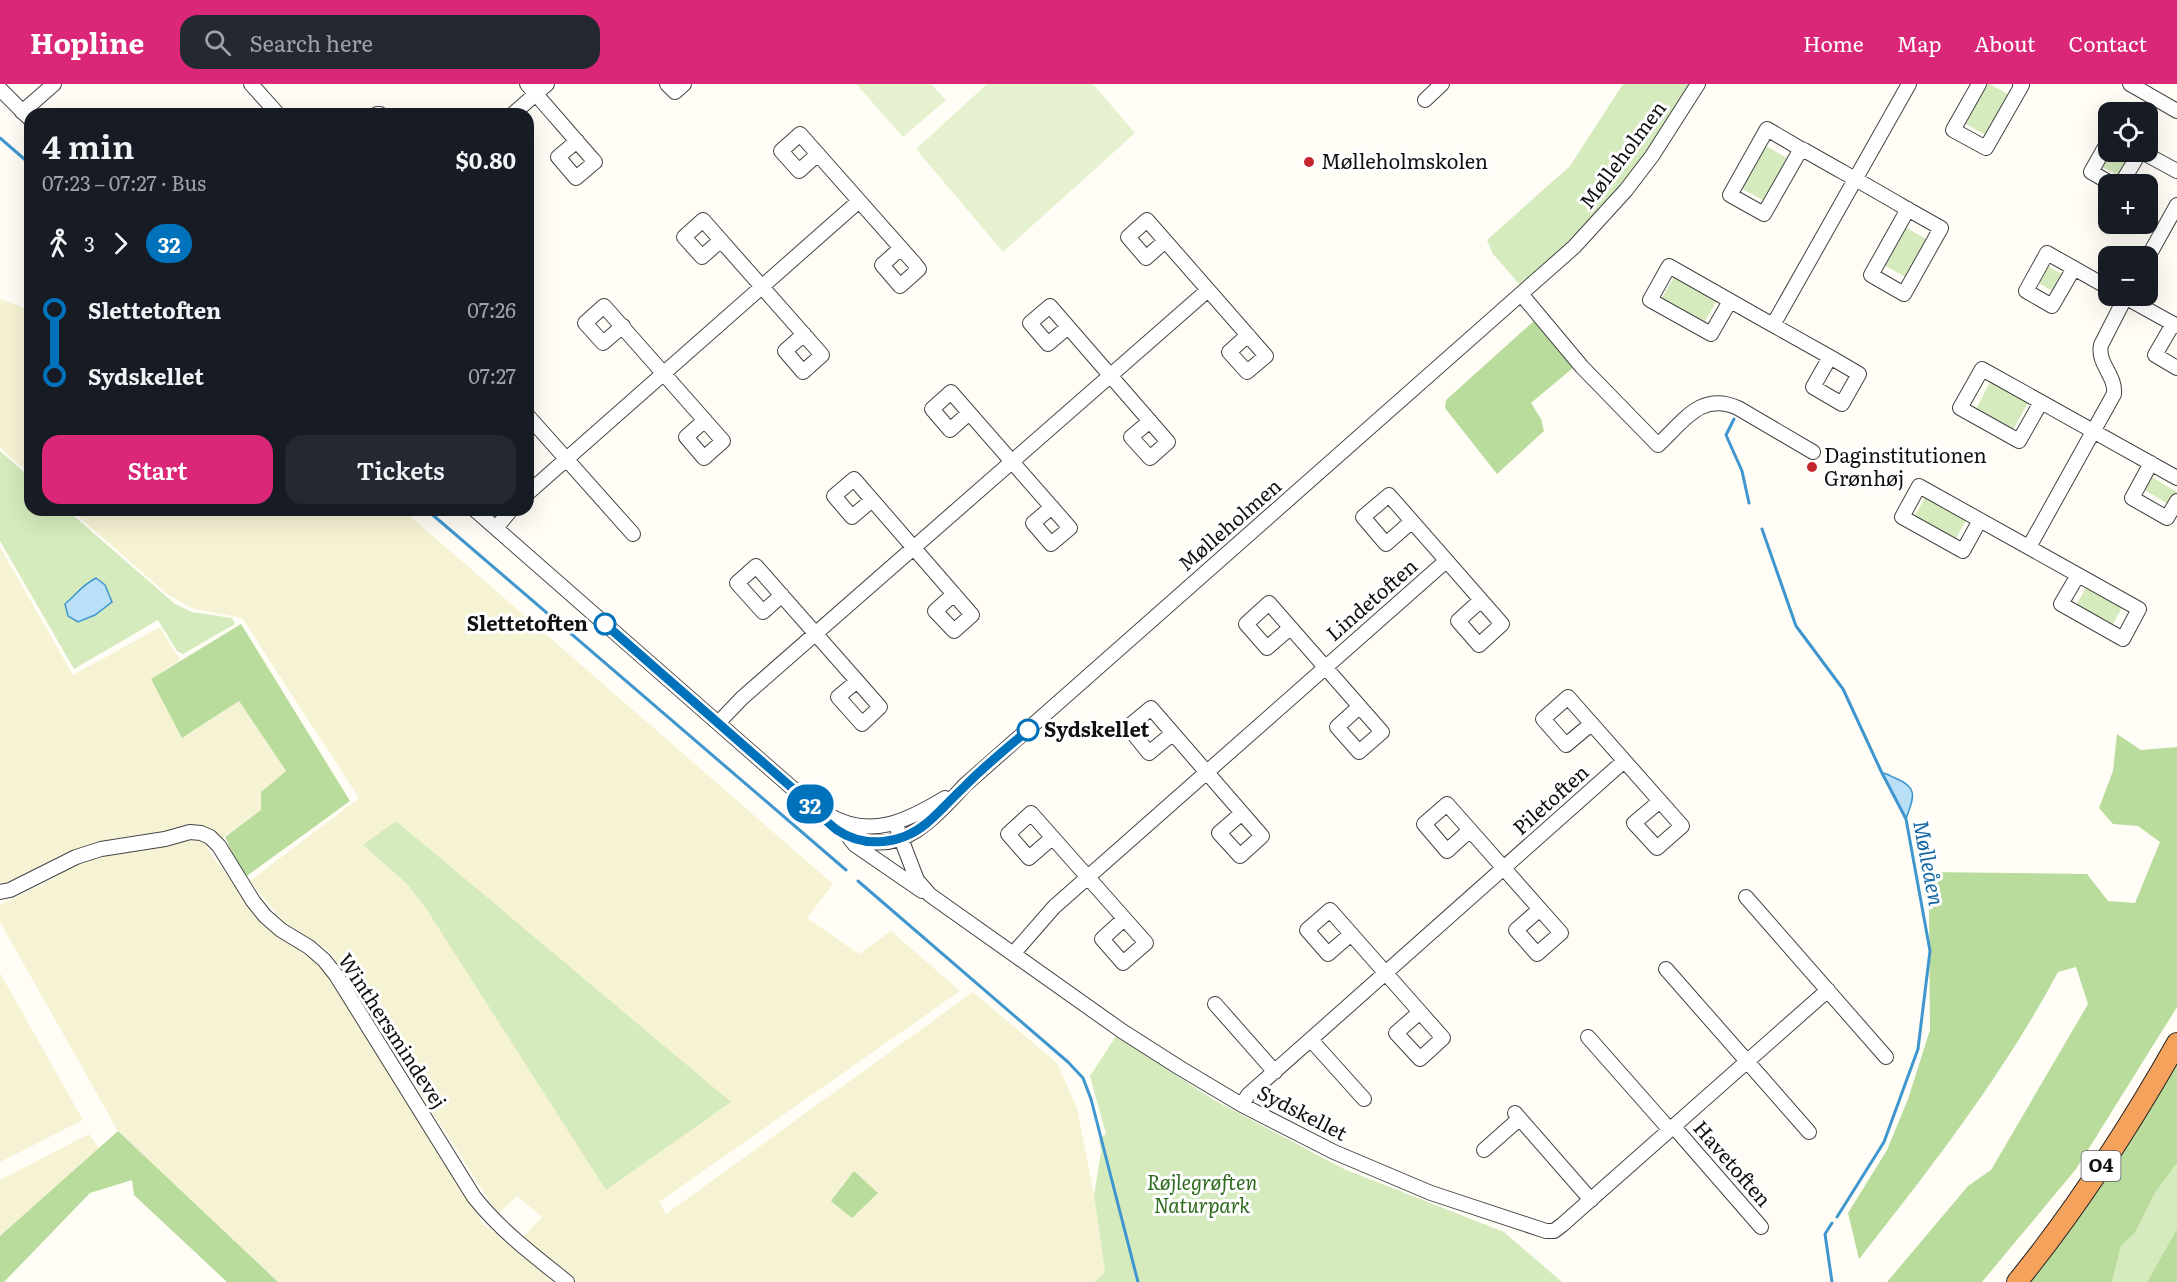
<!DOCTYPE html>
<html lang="en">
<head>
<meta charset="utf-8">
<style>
	body { margin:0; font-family:Literata,serif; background:#242831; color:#f1f3f6; height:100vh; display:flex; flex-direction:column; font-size:22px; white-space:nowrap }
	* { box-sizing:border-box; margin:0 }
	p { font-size:20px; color:#9ea1a6 }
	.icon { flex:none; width:33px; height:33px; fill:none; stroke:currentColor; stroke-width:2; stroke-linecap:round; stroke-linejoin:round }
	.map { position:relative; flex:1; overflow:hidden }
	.sheet { position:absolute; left:24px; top:24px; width:510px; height:408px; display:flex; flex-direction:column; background:#171b24; border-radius:18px; box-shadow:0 6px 24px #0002 }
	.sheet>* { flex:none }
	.badge { padding:0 12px; border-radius:20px; font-size:21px; line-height:39px }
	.fabs { position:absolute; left:2098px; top:18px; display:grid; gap:12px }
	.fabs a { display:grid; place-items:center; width:60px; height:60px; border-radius:12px; background:#171b24; box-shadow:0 6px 24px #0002; font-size:30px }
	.map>.badge { position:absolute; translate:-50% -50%; box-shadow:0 0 0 3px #fff }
	.legs { display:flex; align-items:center; gap:9px; height:66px; padding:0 18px; font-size:20px }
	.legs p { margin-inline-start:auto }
	.headline { display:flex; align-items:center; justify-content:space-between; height:102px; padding:0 18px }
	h1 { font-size:33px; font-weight:600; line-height:45px }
	.cta { display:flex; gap:12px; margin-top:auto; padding:12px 18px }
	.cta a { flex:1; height:69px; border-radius:18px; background:#db2777; color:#fff; font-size:24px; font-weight:600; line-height:69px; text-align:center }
	.cta a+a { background:#242831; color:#f1f3f6 }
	ul { padding:0 18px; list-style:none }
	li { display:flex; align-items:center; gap:21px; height:66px; font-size:22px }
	li i { display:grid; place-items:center; width:9px; height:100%; margin:0 8px; background:currentColor }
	li i::after { content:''; width:15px; height:15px; margin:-8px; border:4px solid; border-radius:50%; background:#171b24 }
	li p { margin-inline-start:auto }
	li:first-child i { background:linear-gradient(#0000 50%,currentColor 0) }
	li:last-child i { background:linear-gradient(currentColor 50%,#0000 0) }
	header { display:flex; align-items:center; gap:36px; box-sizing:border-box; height:84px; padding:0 30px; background:#db2777; color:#fff }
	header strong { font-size:28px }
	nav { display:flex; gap:33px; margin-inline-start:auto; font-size:21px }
	.search { width:420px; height:54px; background:#242831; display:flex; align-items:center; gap:15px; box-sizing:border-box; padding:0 21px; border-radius:18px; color:#9ea1a6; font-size:22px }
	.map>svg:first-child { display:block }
	.farmland { fill:#f6f3d4; fill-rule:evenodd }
	.green { fill:#d5ebbd }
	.forest { fill:#b9dc9c }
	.pitch { fill:#e6f2cf }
	.water { fill:#b9e0f7; stroke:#3f96cf; stroke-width:1.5 }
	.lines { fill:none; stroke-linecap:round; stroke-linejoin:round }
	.stream { stroke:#3f96cf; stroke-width:3 }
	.minor-casing { stroke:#444; stroke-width:16 }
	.highway-casing { stroke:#222; stroke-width:22 }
	.minor { stroke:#fff; stroke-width:14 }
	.highway { stroke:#f5a25d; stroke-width:20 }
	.line-1-casing { stroke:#fff; stroke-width:14 }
	.line-1 { stroke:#0072bc; stroke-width:9 }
	.poi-dot { fill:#c4262e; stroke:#fff; stroke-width:2 }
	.stop-1-dot { fill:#fff; stroke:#0072bc; stroke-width:3 }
	.labels { text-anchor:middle; stroke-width:6; stroke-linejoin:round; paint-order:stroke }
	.shield { fill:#fff; stroke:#585858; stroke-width:1.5 }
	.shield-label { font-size:18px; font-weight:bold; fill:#111 }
	.street-label { font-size:20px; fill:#111; stroke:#fff }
	.poi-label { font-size:20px; fill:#111; stroke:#fff; text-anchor:start }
	.stop-label { font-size:20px; font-weight:bold; fill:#111; stroke:#fff; text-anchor:end }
	.park-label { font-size:20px; font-style:italic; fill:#2f6b1f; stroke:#fff }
	.water-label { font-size:21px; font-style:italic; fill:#1768a6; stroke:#fff }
</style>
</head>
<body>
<header>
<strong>Hopline</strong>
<div class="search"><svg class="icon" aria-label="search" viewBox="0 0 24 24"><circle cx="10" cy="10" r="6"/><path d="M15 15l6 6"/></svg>Search here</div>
<nav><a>Home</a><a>Map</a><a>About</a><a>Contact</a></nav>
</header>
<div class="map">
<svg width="2177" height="1198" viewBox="0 0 2177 1198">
	<rect width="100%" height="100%" fill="#fffdf5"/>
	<path class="farmland" d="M 0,215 L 30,226 L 30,390 L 0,364 Z
		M 71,426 L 403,426 L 833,800 L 807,834 L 859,870 L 891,847 L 960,907 L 659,1118 L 666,1130 L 973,908 L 1057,979 L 1077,1024 L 1094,1111 L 1105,1187 L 1095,1198 L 567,1198 L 573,1192 L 523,1153 L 542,1133 L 517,1112 L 498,1130 L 329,867 L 283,837 L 250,797 L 359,714 L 242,534 L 194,525 L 168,511 ZM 363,761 L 731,1019 L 427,826 L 407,800 Z
		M 0,463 L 73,591 L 160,543 L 180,576 L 151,595 L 183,654 L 239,617 L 286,688 L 261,708 L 262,726 L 207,764 L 263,841 L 322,883 L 482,1138 L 553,1198 L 278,1198 L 118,1047 L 0,838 L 0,821 L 55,794 L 59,773 L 8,799 L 0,799 Z
		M 0,889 L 83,1036 L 0,1078 Z
		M 89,1050 L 99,1064 L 0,1152 L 0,1096 Z"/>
	<path class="green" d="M 1623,0 L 1691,0 L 1648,67 L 1616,112 L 1567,163 L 1520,201 L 1493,170 L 1487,156 L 1570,82 Z
		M 1984,0 L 1990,0 L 2011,12 L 1988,52 L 1962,38 Z
		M 1759,58 L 1794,78 L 1770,120 L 1735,101 Z
		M 2109,68 L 2114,68 L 2128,76 L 2119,92 L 2099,81 Z
		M 1903,142 L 1930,157 L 1909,195 L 1882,180 Z
		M 2044,180 L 2064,191 L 2054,208 L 2035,197 Z
		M 1674,193 L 1716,218 L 1703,241 L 1660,217 Z
		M 1991,296 L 2029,317 L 2012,348 L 1975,327 Z
		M 0,367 L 30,393 L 30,426 L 67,426 L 175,520 L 192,528 L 232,534 L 235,540 L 183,570 L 177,567 L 158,536 L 74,585 L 0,457 Z
		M 2150,392 L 2177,408 L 2170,421 L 2143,405 Z
		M 1926,412 L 1967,435 L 1955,456 L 1914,433 Z
		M 2087,502 L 2123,522 L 2110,545 L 2074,525 Z
		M 396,737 L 731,1018 L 606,1106 L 427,826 L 407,800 L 363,761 Z
		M 1116,952 L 1214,1016 L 1344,1085 L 1504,1148 L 1562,1198 L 1095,1198 L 1105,1187 L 1094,1111 L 1101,1068 L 1099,1055 L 1106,1050 L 1090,992 Z
		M 2177,1079 L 2177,1145 L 2147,1198 L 2112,1198 L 2121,1162 L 2135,1149 L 2155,1109 Z"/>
	<path class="forest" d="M 1535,236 L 1574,283 L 1531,319 L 1541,335 L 1544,347 L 1497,390 L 1445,324 L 1446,316 Z
		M 241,540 L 350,717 L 244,794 L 225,753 L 261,726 L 261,708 L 286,687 L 239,617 L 182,654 L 151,595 Z
		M 2117,650 L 2141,666 L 2177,663 L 2177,923 L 2076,1085 L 1982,1198 L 1887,1198 L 1968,1102 L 1991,1086 L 2088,920 L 2076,883 L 2058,888 C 2003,991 1931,1084 1859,1175 L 1848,1129 L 1887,1066 L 1908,1015 L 1930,946 L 1929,826 L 1923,788 L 2087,790 L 2108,817 L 2135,819 L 2160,758 L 2138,742 L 2113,740 L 2099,724 L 2113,687 Z
		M 2177,976 L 2177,1079 L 2155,1109 L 2135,1149 L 2121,1162 L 2112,1198 L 2028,1198 Z
		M 118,1047 L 278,1198 L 227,1198 L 134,1111 L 132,1096 L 90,1109 L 4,1198 L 0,1198 L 0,1152 Z
		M 854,1087 L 878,1109 L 852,1134 L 831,1117 Z
		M 2177,1145 L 2177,1198 L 2147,1198 Z"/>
	<path class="pitch" d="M 856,0 L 931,0 L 946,16 L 903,53 Z
		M 987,0 L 1093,0 L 1135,49 L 1003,168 L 916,65 Z"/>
	<path class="water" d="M 96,494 L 105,501 L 112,518 L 95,531 L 78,538 L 68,532 L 65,520 C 78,509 81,502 96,494 Z
		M 1882,689 C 1887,689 1890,692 1895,694 C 1920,704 1913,714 1906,735 Z"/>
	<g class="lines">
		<path class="stream" d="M 0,54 L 30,80
			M 1734,335 L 1726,351 L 1742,387 L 1749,419
			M 427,426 L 846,786
			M 1762,445 L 1796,542 L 1843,605 L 1881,687 L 1906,735 L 1930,867 L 1918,965 L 1884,1058 L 1837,1133
			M 858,797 L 1068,978 L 1083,994 L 1091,1015 L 1138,1198
			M 1832,1139 L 1825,1150 L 1832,1198"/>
		<defs>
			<path id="minor" d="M 251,0 L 276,28
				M 527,0 C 550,26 572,52 595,78 L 576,94 L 558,73 L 577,57
				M 667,0 L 675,8 L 684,0
				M 1979,0 L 1953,46 L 1986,64 L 2022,1 L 2020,0
				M 2130,0 L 2177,27
				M 0,5 L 30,35
				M 1425,16 L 1442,0
				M 22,28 L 54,0
				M 377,30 L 380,30
				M 513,30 L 547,0
				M 2109,56 L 2091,88 L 2112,100
				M 1801,65 L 1764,130 L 1730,111 L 1767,45 L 1801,65 L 1804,66 C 1837,85 1870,103 1902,122 L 1941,144 L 1904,210 L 1871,191 L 1908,125
				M 2142,68 L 2177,87
				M 818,70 L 799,87 L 781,67 L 800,50 L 915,180 L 919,185 L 900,202 L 882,181 L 901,164
				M 2121,100 L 2140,68
				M 721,156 L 702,173 L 684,153 L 703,136 L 822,271 L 803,288 L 785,267 L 804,250
				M 1165,157 L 1146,174 L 1128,153 L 1147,136 L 1266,272 L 1247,288 L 1229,268 L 1248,251
				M 2148,173 L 2177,121
				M 2074,184 L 2052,222 L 2026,207 L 2047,169 L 2109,204
				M 1521,210 L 1582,283 L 1658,361 C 1683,338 1701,307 1738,324 L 1813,368
				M 2123,212 L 2177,242
				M 1730,217 L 1711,250 L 1650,216 L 1669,182 L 1764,236 L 1773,241 L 1830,273 L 1813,303 L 1842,320 L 1859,290 L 1830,273
				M 2173,240 L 2155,271 L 2177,284
				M 1773,241 L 1909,0
				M 623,242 L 603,259 L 585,239 L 604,222 L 723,357 L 704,374 L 686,353 L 705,336
				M 1068,243 L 1048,260 L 1030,239 L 1050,222 L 1168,358 L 1150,374 L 1131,353 L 1150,337
				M 2041,318 L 2019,357 L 1960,324 L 1982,285 L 2177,394
				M 969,329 L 950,346 L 932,325 L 951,308 L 1070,444 L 1051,460 L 1033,439 L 1052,423
				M 528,332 L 633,450
				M 2151,379 L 2132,414 L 2167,434 L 2177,417
				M 528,409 L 859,117
				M 872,416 L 852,433 L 834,412 L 854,395 L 972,531 L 954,547 L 935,527 L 954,510
				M 475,426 L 807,717 C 837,749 874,775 917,746 C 935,734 950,717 965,701 L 1574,163 L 1626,106 L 1652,72 L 1698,0
				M 1980,436 L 1963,467 L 1902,433 L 1919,402 L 1928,407 L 2139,525 L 2123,555 L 2061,520 L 2078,491
				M 1411,438 L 1386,460 L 1363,433 L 1389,411 L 1502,540 L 1479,561 L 1458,537 L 1481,516
				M 496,444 L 511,426
				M 2029,463 L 2114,310 C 2116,291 2097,280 2101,261 L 2126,212
				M 782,511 L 763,528 L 737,499 L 756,482 L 880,623 L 862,640 L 838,613 L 857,597
				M 1290,544 L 1267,564 L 1246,540 L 1269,519 L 1382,648 L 1359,668 L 1337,643 L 1359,623
				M 718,639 L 742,614 L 1208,206
				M 1591,640 L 1566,661 L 1543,635 L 1568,613 L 1682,742 L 1657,764 L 1634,739 L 1660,717
				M 1172,650 L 1149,669 L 1128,643 L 1151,624 L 1262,752 L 1240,772 L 1219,749 L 1242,729
				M 827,730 C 870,756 907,737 945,714
				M 895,739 L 917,796 L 930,811 L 1122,947 L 1180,984 L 1242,1021 L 1334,1068 L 1431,1109 L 1546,1147 L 1554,1147 L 1562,1141 L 1828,906
				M 1470,746 L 1447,720 L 1424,740 L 1447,767 L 1470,746 L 1561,849 L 1537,870 L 1516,846 L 1540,825
				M 1052,754 L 1029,774 L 1008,750 L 1031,729 L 1146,859 L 1123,879 L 1102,855 L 1124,835
				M 850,755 L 855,761 L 922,807
				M 0,808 L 10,806 L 76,773 L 101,765 L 165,755 L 190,748 L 201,749 L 210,753 L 219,762 L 253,817 L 265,832 L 281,846 L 309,863 L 324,876 L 336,891 L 474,1113 C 501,1147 533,1171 567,1198
				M 1746,813 L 1886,973
				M 1351,850 L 1328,870 L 1307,846 L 1330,826 L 1420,928 L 1396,949 L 1420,975 L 1443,954 L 1420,928
				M 1013,870 L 1054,823 L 1446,477
				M 1666,885 L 1809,1048
				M 1215,920 L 1275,988
				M 1588,953 L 1670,1046
				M 1311,956 L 1364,1015
				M 1242,1021 L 1248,1011 L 1624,677
				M 1515,1029 L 1591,1116
				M 1674,1043 L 1761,1143
				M 1484,1066 L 1519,1035"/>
			<path id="highway" d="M 2017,1198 C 2077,1124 2130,1042 2177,959"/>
		</defs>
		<use href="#minor" class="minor-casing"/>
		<use href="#highway" class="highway-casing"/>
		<use href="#minor" class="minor"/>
		<use href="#highway" class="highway"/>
	</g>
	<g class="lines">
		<defs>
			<path id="line-1" d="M 605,540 L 807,717 C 817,727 826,738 837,746 C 865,765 902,760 927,739 C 940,728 951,715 963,704 C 983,683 1006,665 1028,646"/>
		</defs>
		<use href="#line-1" class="line-1-casing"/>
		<use href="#line-1" class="line-1"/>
	</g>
	<g class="poi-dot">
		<circle cx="1309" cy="78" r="6"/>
		<circle cx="1812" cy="383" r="6"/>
	</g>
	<g class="stop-1-dot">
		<circle cx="605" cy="540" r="10"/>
		<circle cx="1028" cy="646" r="10"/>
	</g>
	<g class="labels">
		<rect class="shield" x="2081.5" y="1067" width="39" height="30" rx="4.5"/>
		<g class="shield-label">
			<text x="2101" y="1088">O4</text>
		</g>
		<g class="street-label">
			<text transform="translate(1623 71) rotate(-53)" y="7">Mølleholmen</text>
			<text transform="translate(1230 441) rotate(-41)" y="7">Mølleholmen</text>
			<text transform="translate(1372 516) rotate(-41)" y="7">Lindetoften</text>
			<text transform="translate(1551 716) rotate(-42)" y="7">Piletoften</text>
			<text transform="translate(392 947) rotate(57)" y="7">Winthersmindevej</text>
			<text transform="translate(1302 1029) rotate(27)" y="7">Sydskellet</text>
			<text transform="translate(1732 1080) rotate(49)" y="7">Havetoften</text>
		</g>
		<g class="poi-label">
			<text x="1321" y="85">Mølleholmskolen</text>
			<text x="1824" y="379">Daginstitutionen<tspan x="1824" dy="23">Grønhøj</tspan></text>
		</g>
		<g class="stop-label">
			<text x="588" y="547">Slettetoften</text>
			<text x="1044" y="653" text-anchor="start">Sydskellet</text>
		</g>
		<g class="park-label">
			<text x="1202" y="1106">Røjlegrøften<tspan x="1202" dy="23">Naturpark</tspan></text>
		</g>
		<g class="water-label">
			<text transform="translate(1928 779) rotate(79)" y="7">Mølleåen</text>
		</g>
	</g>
</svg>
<div class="fabs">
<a><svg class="icon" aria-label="locate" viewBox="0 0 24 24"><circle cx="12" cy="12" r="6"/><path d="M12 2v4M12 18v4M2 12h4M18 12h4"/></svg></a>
<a>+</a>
<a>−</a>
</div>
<b class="badge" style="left:810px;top:720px;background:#0072bc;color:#fff">32</b>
<section class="sheet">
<div class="headline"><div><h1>4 min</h1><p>07:23 – 07:27 · Bus</p></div><b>$0.80</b></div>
<div class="legs"><svg class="icon" aria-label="walk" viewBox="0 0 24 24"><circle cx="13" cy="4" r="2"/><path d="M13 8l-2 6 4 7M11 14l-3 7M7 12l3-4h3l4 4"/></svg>3<svg class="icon" aria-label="forward" viewBox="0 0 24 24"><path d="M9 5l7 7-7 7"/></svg><b class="badge" style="background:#0072bc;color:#fff">32</b></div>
<ul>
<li><i style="color:#0072bc"></i><b>Slettetoften</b><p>07:26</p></li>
<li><i style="color:#0072bc"></i><b>Sydskellet</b><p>07:27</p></li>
</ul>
<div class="cta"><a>Start</a><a>Tickets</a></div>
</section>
</div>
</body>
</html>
